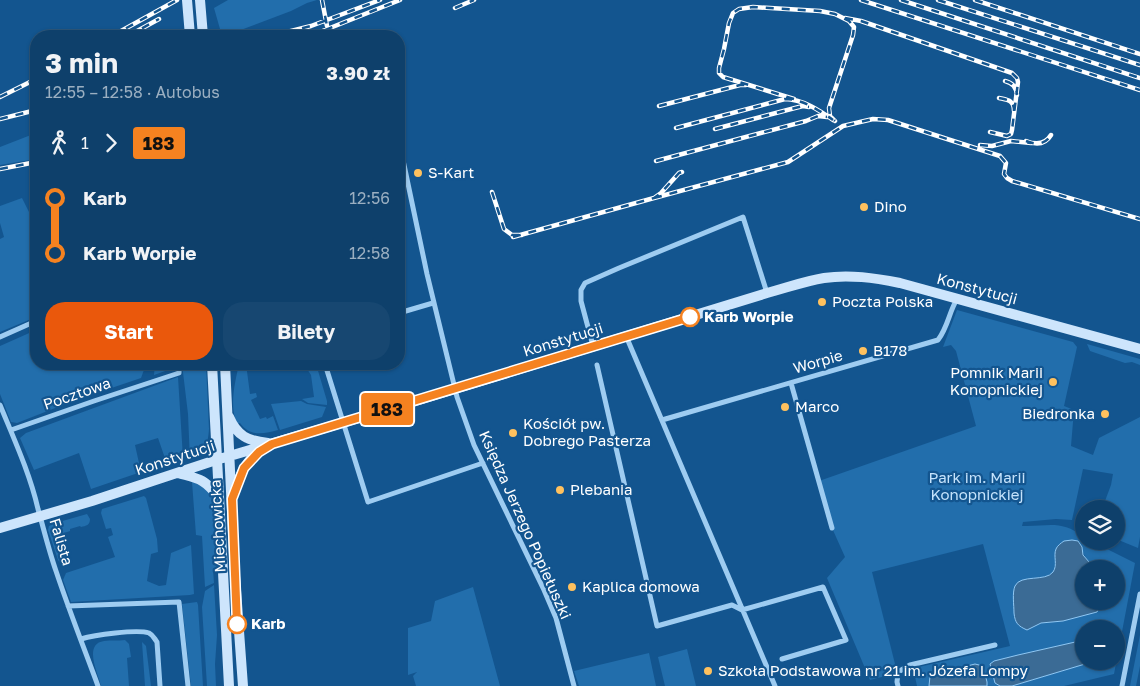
<!DOCTYPE html>
<html lang="pl">
<head>
<meta charset="utf-8">
<style>
	body { margin:0; font-family:"Golos Text",sans-serif; background:#174771; color:#f1f3f6; height:100vh; display:flex; flex-direction:column; font-size:19px; white-space:nowrap }
	* { box-sizing:border-box; margin:0 }
	p { font-size:16px; color:#9bafc1 }
	.icon { flex:none; width:28px; height:28px; fill:none; stroke:currentColor; stroke-width:2; stroke-linecap:round; stroke-linejoin:round }
	.map { position:relative; flex:1; overflow:hidden }
	.drawer { position:absolute; left:30px; top:30px; width:375px; height:340px; display:flex; flex-direction:column; background:#0e406b; border-radius:20px; box-shadow:0 1px 4px #0004,0 0 0 1px #2e597e }
	.drawer>* { flex:none }
	.badge { padding:0 10px; border-radius:4px; font-size:18px; line-height:32px }
	.controls { position:absolute; left:1075px; top:500px; display:grid; gap:10px }
	.controls a { display:grid; place-items:center; width:50px; height:50px; border-radius:50%; background:#0e406b; box-shadow:0 1px 4px #0004,0 0 0 1px #2e597e; font-size:25px }
	.map>.badge { position:absolute; translate:-50% -50%; box-shadow:0 0 0 2px #fff }
	.legs { display:flex; align-items:center; gap:8px; height:55px; padding:0 15px; font-size:16px }
	.legs p { margin-inline-start:auto }
	.headline { display:flex; align-items:center; justify-content:space-between; height:85px; padding:0 15px }
	h1 { font-size:28px; font-weight:700; line-height:38px }
	.action { display:flex; gap:10px; margin-top:auto; padding:10px 15px }
	.action a { flex:1; height:58px; border-radius:20px; background:#ea580c; color:#fff; font-size:20px; font-weight:700; line-height:58px; text-align:center }
	.action a+a { background:#174771; color:#f1f3f6 }
	ul { padding:0 15px; list-style:none }
	li { display:flex; align-items:center; gap:18px; height:55px; font-size:19px }
	li i { display:grid; place-items:center; width:8px; height:100%; margin:0 6px; background:currentColor }
	li i::after { content:''; width:12px; height:12px; margin:-6px; border:4px solid; border-radius:50%; background:#0e406b }
	li p { margin-inline-start:auto }
	li:first-child i { background:linear-gradient(#0000 50%,currentColor 0) }
	li:last-child i { background:linear-gradient(currentColor 50%,#0000 0) }
	.map>svg:first-child { display:block }
	.green { fill:#226eac; fill-rule:evenodd }
	.water { fill:#3b6b95; stroke:#90c8f4 }
	.lines { fill:none; stroke-linecap:round; stroke-linejoin:round }
	.street { stroke:#9eccf1; stroke-width:5 }
	.secondary { stroke:#cde5fc; stroke-width:10 }
	.rail-casing { stroke:#fff; stroke-width:4.5 }
	.rail { stroke:#13558f; stroke-width:2.5; stroke-dasharray:8; stroke-linecap:butt }
	.secondary-bridge { stroke:#cde5fc; stroke-width:10 }
	.line-1-casing { stroke:#fff; stroke-width:11 }
	.line-1 { stroke:#f58220; stroke-width:8 }
	.poi-dot { fill:#ffc15e; stroke:#13558f; stroke-width:2 }
	.stop-1-dot { fill:#fff; stroke:#f58220; stroke-width:2.5 }
	.labels { text-anchor:middle; stroke-width:4.5; stroke-linejoin:round; paint-order:stroke }
	.poi-label { font-size:15px; fill:#fff; stroke:#13558f; text-anchor:start }
	.street-label { font-size:15px; fill:#fff; stroke:#13558f }
	.stop-label { font-size:15px; font-weight:bold; fill:#fff; stroke:#13558f; text-anchor:start }
	.park-label { font-size:15px; fill:#c5e3fc; stroke:#13558f }
</style>
</head>
<body>
<div class="map">
<svg width="1140" height="686" viewBox="0 0 1140 686">
	<rect width="100%" height="100%" fill="#13558f"/>
	<path class="green" d="M 228,0 L 317,0 L 307,3 L 291,11 L 225,36 L 222,36 L 214,8 Z
		M 36,133 L 36,159 L 0,165 L 0,147 Z
		M 22,198 L 36,226 L 36,317 L 0,332 L 0,239 L 4,237 L 0,223 L 0,206 Z
		M 957,310 L 1073,342 L 1077,347 L 1064,406 L 1074,410 L 1071,446 L 1093,455 L 1099,438 L 1140,417 L 1140,537 L 1138,548 L 1116,539 L 1116,509 L 1102,509 L 1111,485 L 1113,474 L 1083,469 L 1072,520 L 1056,519 L 1023,522 L 1022,526 C 1048,527 1060,519 1084,537 L 1084,541 L 1091,541 L 1135,563 L 1114,674 L 1064,686 L 1012,686 L 1095,661 L 1116,661 L 1116,629 L 1084,629 L 1084,640 L 1018,655 L 994,661 L 995,683 L 1000,686 L 987,686 L 987,682 L 975,664 L 943,672 L 931,676 L 929,686 L 917,686 L 914,672 L 897,673 L 870,680 L 827,578 L 845,557 L 832,528 L 819,481 L 976,426 L 956,351 L 951,345 L 943,347 ZM 983,544 L 1010,646 L 897,672 L 872,572 ZM 1082,547 C 1084,561 1091,561 1100,569 L 1116,569 L 1116,601 L 1103,601 L 1103,603 L 1063,621 L 1041,623 L 1027,630 C 1013,621 1014,621 1014,605 C 1013,581 1018,580 1040,577 C 1044,577 1049,576 1051,574 C 1056,570 1055,561 1055,556 Z
		M 36,330 L 36,364 L 144,364 L 145,367 L 141,378 L 73,401 L 17,423 L 11,422 L 0,394 L 0,346 Z
		M 1087,344 L 1140,359 L 1140,365 L 1132,362 L 1125,363 L 1090,351 Z
		M 155,364 L 173,364 L 168,370 L 154,375 Z
		M 182,364 L 206,364 L 209,429 C 208,444 205,455 190,461 L 188,414 Z
		M 239,364 L 246,364 L 250,394 L 256,393 L 257,397 L 251,400 L 260,419 L 266,417 L 267,419 L 273,416 L 278,430 C 264,434 250,437 240,423 L 237,424 C 229,405 235,383 239,364 Z
		M 307,364 L 316,364 L 327,401 L 327,405 L 308,403 L 302,399 L 314,397 L 311,375 L 307,369 Z
		M 178,377 L 183,458 L 167,464 L 158,438 L 135,445 L 141,472 L 91,489 L 79,453 L 34,470 L 20,438 L 26,433 Z
		M 301,401 L 307,404 L 326,407 L 322,417 L 280,430 L 271,404 Z
		M 192,482 C 202,485 210,491 214,500 L 219,569 L 213,569 L 214,583 L 205,587 L 202,536 L 196,535 Z
		M 144,496 L 146,498 L 157,539 L 158,552 L 151,554 L 147,581 L 159,586 L 166,585 L 171,553 L 191,545 L 194,594 L 190,595 L 71,602 L 63,580 L 66,573 L 115,557 L 108,537 L 113,535 L 111,528 L 106,529 L 101,513 L 102,509 Z
		M 87,514 L 90,519 C 90,525 86,526 81,527 L 80,526 L 70,529 L 70,531 L 58,535 L 67,563 L 61,564 L 58,560 L 48,530 L 49,526 L 52,524 Z
		M 214,585 L 217,635 L 215,664 L 216,686 L 207,686 L 202,607 L 205,591 Z
		M 473,587 L 500,686 L 416,686 L 413,676 L 417,672 L 408,675 L 408,628 L 431,621 L 435,601 Z
		M 197,602 L 198,605 L 203,686 L 191,686 L 182,604 Z
		M 1140,635 L 1140,666 L 1136,686 L 1130,686 Z
		M 125,640 L 129,644 L 131,657 L 127,658 L 129,686 L 101,686 C 98,673 83,644 104,641 C 111,640 118,641 125,640 Z
		M 142,642 L 146,646 L 151,686 L 145,686 Z
		M 687,649 L 696,686 L 665,686 L 658,657 Z
		M 649,653 L 656,686 L 579,686 L 574,671 Z"/>
	<path class="water" d="M 1072,540 L 1078,541 L 1082,547 L 1083,555 L 1090,563 L 1099,567 L 1100,569 L 1084,569 L 1084,601 L 1103,601 L 1097,612 L 1063,621 L 1041,623 L 1027,630 C 1018,626 1015,623 1014,613 C 1014,605 1012,593 1015,586 C 1020,574 1046,582 1053,572 C 1058,565 1053,556 1056,549 C 1057,546 1061,543 1064,541 Z
		M 1084,640 L 1084,661 L 1095,661 L 1012,686 L 1000,686 L 995,683 L 990,664 L 994,661 L 1018,655 Z
		M 975,664 L 983,666 L 987,682 L 987,686 L 929,686 L 930,676 L 943,672 Z"/>
	<g class="lines">
		<path class="street" d="M 399,141 L 427,274 L 457,397 L 474,445 L 544,590 L 556,618 L 574,686
			M 399,313 L 433,303
			M 626,336 L 775,686
			M 0,337 L 36,321
			M 593,346 L 581,301 L 581,290 L 585,283 L 619,268 L 743,217 L 767,293
			M 325,364 L 368,502 L 483,463
			M 597,365 L 657,626 L 732,605 L 742,610 L 823,587 L 846,640 L 782,659
			M 791,383 L 832,528
			M 0,405 C 14,439 30,474 38,509 C 44,530 49,551 56,571 C 69,610 84,648 98,686
			M 662,420 L 938,340 C 948,327 949,312 957,299
			M 11,430 L 94,401 L 179,373 L 179,364
			M 68,606 L 179,602 L 188,686
			M 81,639 C 94,635 137,629 149,633 C 153,635 154,638 157,642 L 160,686
			M 898,686 L 897,682 L 898,672 L 910,665 L 995,645
			M 1122,686 L 1140,594"/>
		<path class="secondary" d="M 200,0 L 203,36
			M 212,364 L 229,686
			M 225,364 L 235,576 L 243,686
			M 229,417 C 237,436 248,441 268,443
			M 178,473 C 199,479 203,478 218,496
			M 233,495 C 241,474 244,461 264,448
			M 0,528 L 92,501 L 216,460 L 386,410 L 767,293 C 786,288 805,281 824,278 C 849,274 875,278 900,283 L 1140,349"/>
		<defs>
			<path id="rail" d="M 322,0 L 327,26
				M 861,0 L 1140,90
				M 901,0 L 1140,78
				M 938,0 L 1140,65
				M 975,0 L 1140,54
				M 455,8 L 474,0
				M 845,18 L 861,21 L 1012,73 L 1017,78 L 1018,82 L 1012,130 L 1011,134 L 1007,136 L 990,132
				M 112,36 L 177,0
				M 128,36 L 159,19
				M 271,36 L 311,26 L 380,0
				M 310,36 L 400,0
				M 1005,81 C 1013,83 1016,87 1017,95
				M 0,97 L 36,79
				M 999,98 C 1008,100 1014,100 1014,111
				M 794,99 L 723,77 L 719,73 L 719,68 L 724,49 L 729,23 L 733,13 L 739,9 L 753,7 L 820,11 L 835,14 L 849,21 L 854,27 L 853,35 L 829,108 L 830,116 L 835,121
				M 659,106 L 740,85 L 746,85
				M 0,119 L 36,110
				M 676,128 L 785,99 C 802,99 819,110 833,120
				M 715,129 L 795,108 L 803,106 L 809,107
				M 1026,141 C 1036,145 1045,145 1051,135
				M 980,145 L 992,146 L 1011,141 L 1031,143
				M 656,161 L 806,121 L 818,116 L 827,117
				M 0,169 L 36,162
				M 492,192 L 504,229 L 512,235 L 522,235
				M 654,198 L 788,162 L 843,126 L 873,119 L 888,120 L 1000,156 L 1006,163 L 1004,174 L 1007,178 L 1012,181 L 1140,219
				M 513,237 L 654,198 L 661,193 L 679,173 L 682,172"/>
		</defs>
		<use href="#rail" class="rail-casing"/>
		<use href="#rail" class="rail"/>
		<path class="secondary-bridge" d="M 187,0 L 190,36"/>
	</g>
	<g class="lines">
		<defs>
			<path id="line-1" d="M 237,624 L 232,499 L 244,468 L 259,452 L 272,444 L 690,317"/>
		</defs>
		<use href="#line-1" class="line-1-casing"/>
		<use href="#line-1" class="line-1"/>
	</g>
	<g class="poi-dot">
		<circle cx="418" cy="173" r="5"/>
		<circle cx="864" cy="207" r="5"/>
		<circle cx="822" cy="302" r="5"/>
		<circle cx="863" cy="351" r="5"/>
		<circle cx="1053" cy="382" r="5"/>
		<circle cx="785" cy="407" r="5"/>
		<circle cx="1105" cy="414" r="5"/>
		<circle cx="513" cy="433" r="5"/>
		<circle cx="560" cy="490" r="5"/>
		<circle cx="572" cy="587" r="5"/>
		<circle cx="708" cy="671" r="5"/>
	</g>
	<g class="stop-1-dot">
		<circle cx="690" cy="317" r="9"/>
		<circle cx="237" cy="624" r="9"/>
	</g>
	<g class="labels">
		<g class="poi-label">
			<text x="428" y="178">S-Kart</text>
			<text x="874" y="212">Dino</text>
			<text x="832" y="307">Poczta Polska</text>
			<text x="873" y="356">B178</text>
			<text x="1043" y="378" text-anchor="end">Pomnik Marii<tspan x="1043" dy="17">Konopnickiej</tspan></text>
			<text x="795" y="412">Marco</text>
			<text x="1095" y="419" text-anchor="end">Biedronka</text>
			<text x="523" y="429">Kościół pw.<tspan x="523" dy="17">Dobrego Pasterza</tspan></text>
			<text x="570" y="495">Plebania</text>
			<text x="582" y="592">Kaplica domowa</text>
			<text x="718" y="676">Szkoła Podstawowa nr 21 im. Józefa Lompy</text>
		</g>
		<g class="street-label">
			<text transform="translate(977 289) rotate(15)" y="5">Konstytucji</text>
			<text transform="translate(563 340) rotate(-17)" y="5">Konstytucji</text>
			<text transform="translate(818 362) rotate(-16)" y="5">Worpie</text>
			<text transform="translate(77 394) rotate(-19)" y="5">Pocztowa</text>
			<text transform="translate(175 458) rotate(-18)" y="5">Konstytucji</text>
			<text transform="translate(525 525) rotate(66)" y="5">Księdza Jerzego Popiełuszki</text>
			<text transform="translate(218 526) rotate(-93)" y="5">Miechowicka</text>
			<text transform="translate(61 542) rotate(73)" y="5">Falista</text>
		</g>
		<g class="stop-label">
			<text x="704" y="322">Karb Worpie</text>
			<text x="251" y="629">Karb</text>
		</g>
		<g class="park-label">
			<text x="977" y="483">Park im. Marii<tspan x="977" dy="17">Konopnickiej</tspan></text>
		</g>
	</g>
</svg>
<div class="controls">
<a><svg class="icon" aria-label="layers" viewBox="0 0 24 24"><path d="M12 4l9 5-9 5-9-5zM3 14l9 5 9-5"/></svg></a>
<a>+</a>
<a>−</a>
</div>
<b class="badge" style="left:387px;top:409px;background:#f58220;color:#111">183</b>
<section class="drawer">
<div class="headline"><div><h1>3 min</h1><p>12:55 – 12:58 · Autobus</p></div><b>3.90 zł</b></div>
<div class="legs"><svg class="icon" aria-label="walk" viewBox="0 0 24 24"><circle cx="13" cy="4" r="2"/><path d="M13 8l-2 6 4 7M11 14l-3 7M7 12l3-4h3l4 4"/></svg>1<svg class="icon" aria-label="forward" viewBox="0 0 24 24"><path d="M9 5l7 7-7 7"/></svg><b class="badge" style="background:#f58220;color:#111">183</b></div>
<ul>
<li><i style="color:#f58220"></i><b>Karb</b><p>12:56</p></li>
<li><i style="color:#f58220"></i><b>Karb Worpie</b><p>12:58</p></li>
</ul>
<div class="action"><a>Start</a><a>Bilety</a></div>
</section>
</div>
</body>
</html>
